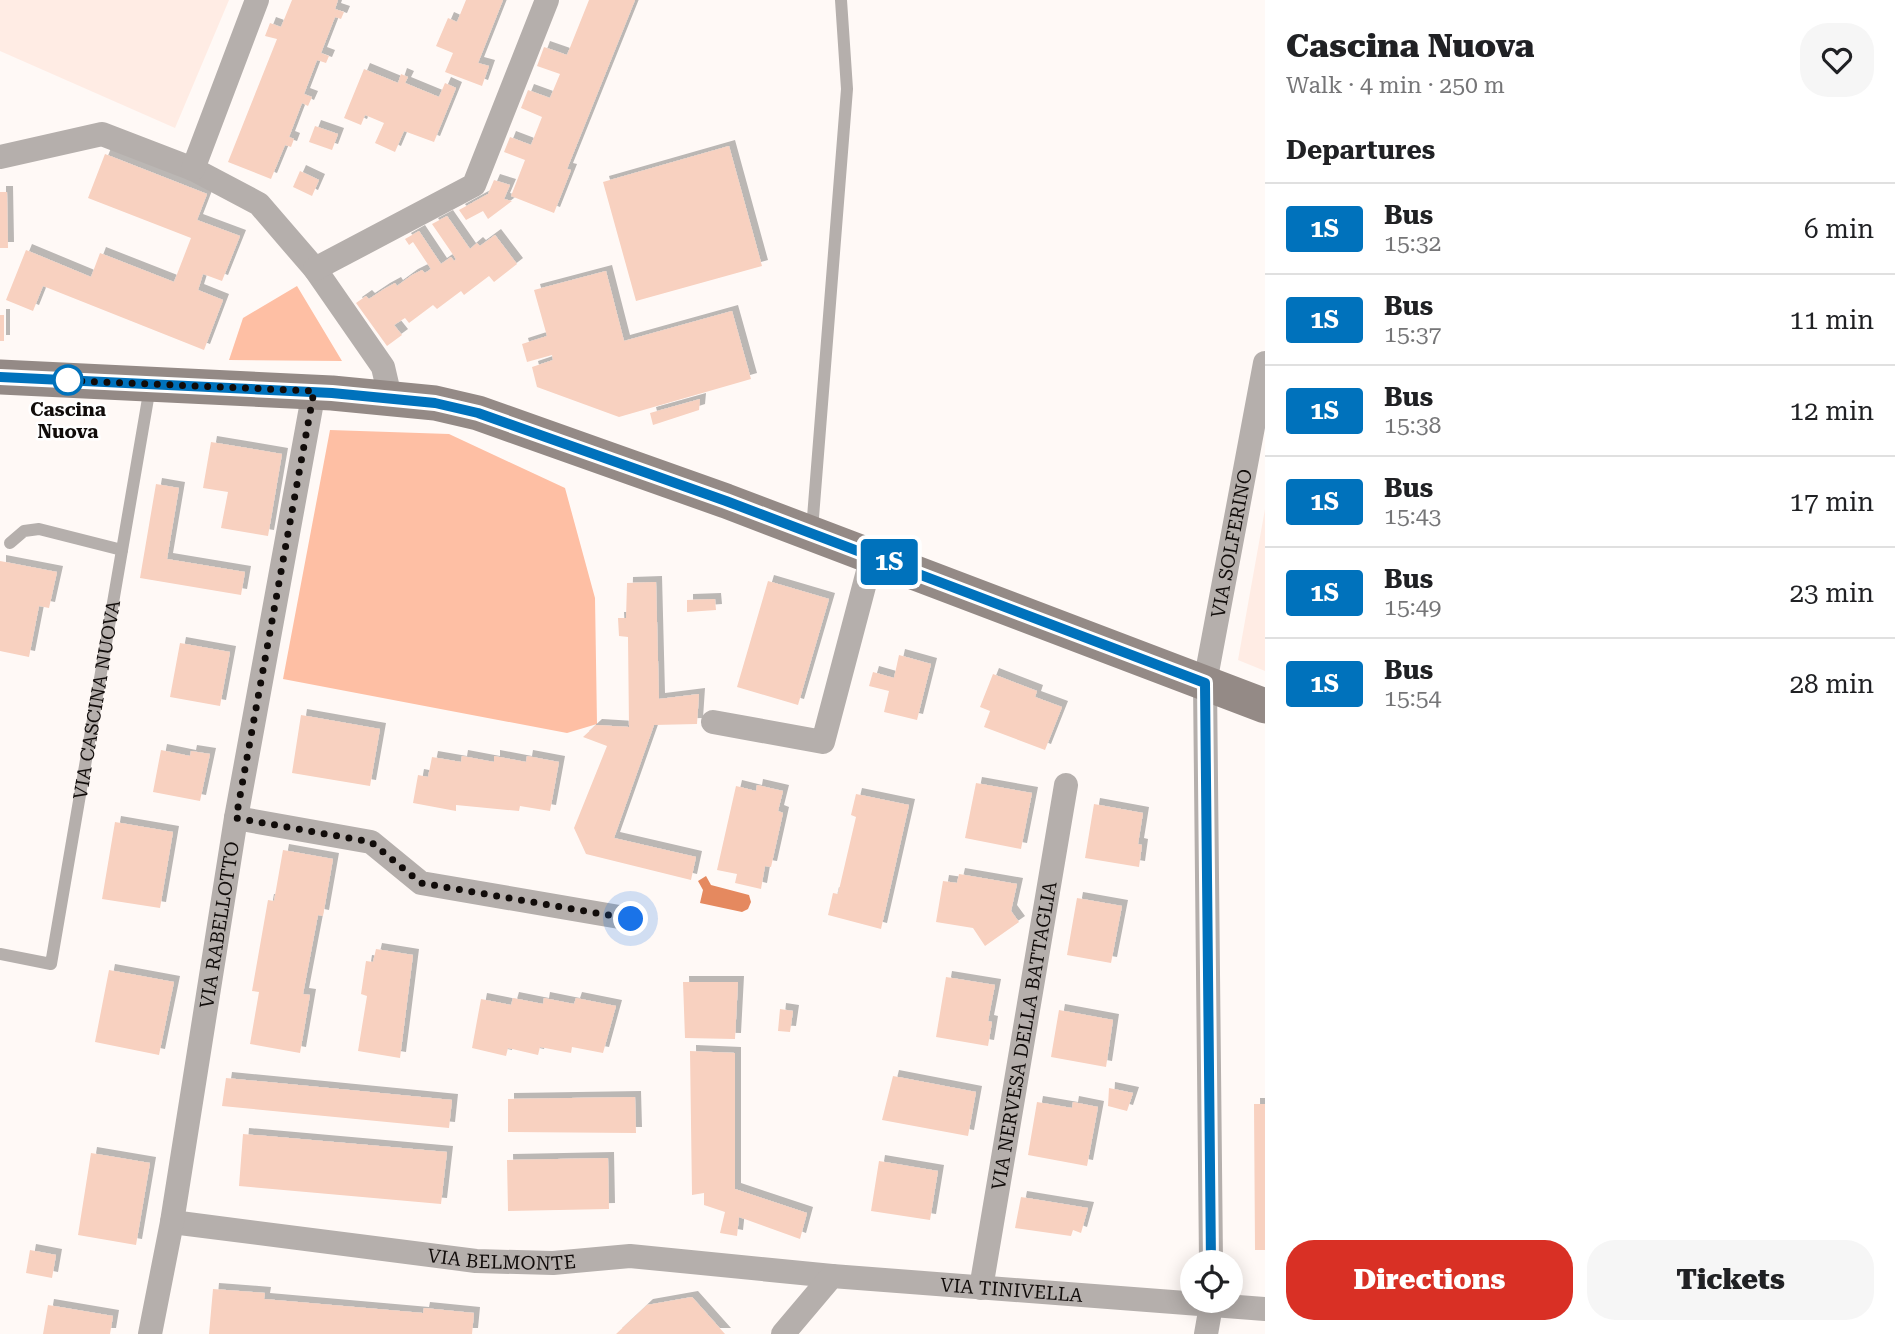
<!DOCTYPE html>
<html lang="en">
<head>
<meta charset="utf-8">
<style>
	body { margin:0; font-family:"Roboto Serif",serif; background:#f6f6f6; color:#202124; height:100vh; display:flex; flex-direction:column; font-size:26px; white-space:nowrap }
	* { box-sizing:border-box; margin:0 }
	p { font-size:23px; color:#757577 }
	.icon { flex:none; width:38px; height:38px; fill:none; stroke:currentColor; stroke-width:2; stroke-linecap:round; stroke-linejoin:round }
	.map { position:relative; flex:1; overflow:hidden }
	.panel { display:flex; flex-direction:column; background:#fff; width:630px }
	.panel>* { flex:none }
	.badge { padding:0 14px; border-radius:5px; font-size:24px; line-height:46px }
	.fabs { position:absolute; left:1180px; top:1250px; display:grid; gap:14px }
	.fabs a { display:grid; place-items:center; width:63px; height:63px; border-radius:50%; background:#fff; box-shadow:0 4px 18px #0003; font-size:35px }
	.you { position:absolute; width:35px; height:35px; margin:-18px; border:5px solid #fff; border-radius:50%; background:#1a73e8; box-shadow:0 0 0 10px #1a73e833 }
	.map>.badge { position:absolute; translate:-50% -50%; box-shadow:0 0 0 4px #fff }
	h2 { padding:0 21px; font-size:26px; line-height:63px }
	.round { display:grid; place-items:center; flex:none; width:74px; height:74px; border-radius:28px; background:#f6f6f6 }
	.overview { display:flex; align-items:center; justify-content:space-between; height:119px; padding:0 21px }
	h1 { font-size:33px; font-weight:800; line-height:52px }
	.primary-button { display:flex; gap:14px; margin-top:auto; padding:14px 21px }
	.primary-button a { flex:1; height:80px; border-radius:28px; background:#d93025; color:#fff; font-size:28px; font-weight:800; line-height:80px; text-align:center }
	.primary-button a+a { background:#f6f6f6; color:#202124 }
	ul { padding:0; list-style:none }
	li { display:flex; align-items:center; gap:21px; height:91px; padding:0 21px; border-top:2px solid #e0e0e0 }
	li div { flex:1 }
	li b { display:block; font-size:26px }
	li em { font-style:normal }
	li .badge { min-width:77px; font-weight:700; text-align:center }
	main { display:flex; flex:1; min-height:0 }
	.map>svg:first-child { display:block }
	.built { fill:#ffece4 }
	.green { fill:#febfa4 }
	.water { fill:#e5895f }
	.building { fill:#f8d1c0; filter:url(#shadow) }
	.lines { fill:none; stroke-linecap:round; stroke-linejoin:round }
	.lane { stroke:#b5afac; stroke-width:12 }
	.street { stroke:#b5afac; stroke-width:24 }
	.secondary { stroke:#948a86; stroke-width:35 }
	.line-casing { stroke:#fff; stroke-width:16 }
	.line { stroke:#0072bc; stroke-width:10 }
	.walk { stroke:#110c0a; stroke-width:7; stroke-dasharray:0 12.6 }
	.stop-dot { fill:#fff; stroke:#0072bc; stroke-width:3.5 }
	.labels { text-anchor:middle; stroke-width:5; stroke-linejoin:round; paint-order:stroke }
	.stop-label { font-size:19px; font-weight:bold; fill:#110c0a; stroke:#fff }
	.street-label { font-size:19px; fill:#110c0a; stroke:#fff }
</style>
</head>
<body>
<main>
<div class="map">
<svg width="1265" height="1334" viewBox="0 0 1265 1334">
	<defs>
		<filter id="shadow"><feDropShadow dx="6" dy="-6" stdDeviation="0" flood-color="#0004"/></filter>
	</defs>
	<rect width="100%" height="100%" fill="#fff9f6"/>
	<path class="built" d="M 0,0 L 229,0 L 175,128 L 0,51 Z
		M 1265,509 L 1265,671 L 1238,660 Z"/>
	<path class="green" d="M 297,286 L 342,361 L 229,360 L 243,318 Z
		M 330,430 L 449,434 L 565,488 L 595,598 L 597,724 L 567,733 L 283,679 Z"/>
	<path class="water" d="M 706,876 L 711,885 L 749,895 L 751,902 L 748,909 L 742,912 L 700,903 L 703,890 L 698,881 Z"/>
	<path class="building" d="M 292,0 L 338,0 L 335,9 L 344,12 L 341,19 L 335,17 L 321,53 L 329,56 L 326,63 L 317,60 L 304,94 L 312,97 L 308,106 L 302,103 L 289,137 L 294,139 L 291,147 L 285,145 L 271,179 L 228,162 L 277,39 L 265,36 L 270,23 L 281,27 Z
		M 466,0 L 503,0 L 478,63 L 489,66 L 482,86 L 445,72 L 453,53 L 436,46 L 448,18 L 457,22 Z
		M 589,0 L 635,0 L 567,169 L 571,170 L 554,213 L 511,196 L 525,160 L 504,152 L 510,137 L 531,145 L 542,117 L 521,108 L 528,90 L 550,98 L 560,74 L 537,66 L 544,47 L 567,55 Z
		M 364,69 L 398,83 L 401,74 L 408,77 L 405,83 L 439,97 L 445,83 L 456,88 L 434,142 L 404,131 L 395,152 L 375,143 L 384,123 L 365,115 L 361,125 L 344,118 Z
		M 315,126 L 338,134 L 332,150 L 309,142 Z
		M 729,146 L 762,266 L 636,301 L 603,182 Z
		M 105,154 L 207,194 L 197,220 L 240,236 L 222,281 L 203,274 L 198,290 L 223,300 L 204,350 L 43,286 L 33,311 L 6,300 L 26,250 L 91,277 L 100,253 L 174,282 L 191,238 L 88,198 Z
		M 300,171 L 319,180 L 312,196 L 293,187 Z
		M 494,180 L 510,185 L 504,199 L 512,201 L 488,219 L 483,211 L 466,220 L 459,210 L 488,194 Z
		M 0,192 L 7,192 L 8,248 L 0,248 Z
		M 447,216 L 470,249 L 477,243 L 480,246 L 495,235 L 517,264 L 494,282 L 489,276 L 464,295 L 461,291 L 437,309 L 433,305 L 409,323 L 405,318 L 394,325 L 402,335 L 387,346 L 356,303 L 366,296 L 369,299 L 384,289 L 395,283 L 397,286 L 412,275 L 422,270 L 425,273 L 431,269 L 413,242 L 409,245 L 405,239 L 419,231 L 441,264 L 451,257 L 454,261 L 456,259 L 432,224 Z
		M 606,271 L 624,341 L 732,311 L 751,379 L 619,417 L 537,387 L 532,367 L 553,360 L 552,355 L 527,362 L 522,344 L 547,336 L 534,290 Z
		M 0,315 L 4,315 L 4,341 L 0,341 Z
		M 700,399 L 699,410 L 653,425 L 650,413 Z
		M 211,442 L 282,454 L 268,536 L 221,528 L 228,492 L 203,488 Z
		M 156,484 L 179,488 L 167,559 L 245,572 L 241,595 L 140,578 Z
		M 0,561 L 57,572 L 49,608 L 39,606 L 29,657 L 0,651 Z
		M 768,581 L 829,599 L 798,705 L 737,687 Z
		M 656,582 L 659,699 L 699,694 L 697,724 L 654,725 L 614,838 L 696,857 L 691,880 L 586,854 L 574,828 L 607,746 L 583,737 L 596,725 L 629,727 L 628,637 L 619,636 L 618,618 L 626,618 L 627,583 Z
		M 715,599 L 716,610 L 687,612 L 687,600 Z
		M 180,643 L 230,652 L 220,706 L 170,697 Z
		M 899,655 L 931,664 L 917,720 L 884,712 L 889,691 L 869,686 L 873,672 L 894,678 Z
		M 993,674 L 1037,691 L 1035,697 L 1062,707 L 1045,750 L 984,727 L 990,711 L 980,707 Z
		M 301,715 L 380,729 L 370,786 L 292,773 Z
		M 161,750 L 190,756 L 191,751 L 210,754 L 200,801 L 153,792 Z
		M 462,756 L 494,762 L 494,756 L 526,762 L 527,756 L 559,762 L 550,811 L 520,806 L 519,811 L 456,805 L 456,811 L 413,803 L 418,775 L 428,777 L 432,757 L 461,762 Z
		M 976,783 L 1032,793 L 1021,849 L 965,838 Z
		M 757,785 L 783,791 L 778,811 L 783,813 L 771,867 L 765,866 L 761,889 L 735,883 L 737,874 L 717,870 L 736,786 L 756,791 Z
		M 856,794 L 909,805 L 881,929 L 828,915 L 833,893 L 838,894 L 856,817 L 851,815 Z
		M 1094,804 L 1143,813 L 1138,844 L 1142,845 L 1139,867 L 1085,858 Z
		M 115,822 L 173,832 L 160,908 L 102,899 Z
		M 283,850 L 333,859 L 323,916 L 318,915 L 303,994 L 310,995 L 300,1053 L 250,1044 L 259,992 L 252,991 L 268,900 L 274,901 Z
		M 959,874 L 1017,884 L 1011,911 L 1019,922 L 985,946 L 973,928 L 936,922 L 943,881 L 957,883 Z
		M 1077,898 L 1122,906 L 1111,963 L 1067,955 Z
		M 376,949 L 413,955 L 400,1058 L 358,1051 L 367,996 L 361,994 L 366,961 L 373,962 Z
		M 109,970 L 174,982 L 159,1055 L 95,1042 Z
		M 946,977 L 995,985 L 988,1021 L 992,1022 L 988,1046 L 936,1037 Z
		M 683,982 L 738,982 L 735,1039 L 685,1038 Z
		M 513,998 L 543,1004 L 544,998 L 574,1004 L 576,998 L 616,1006 L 603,1053 L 572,1047 L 571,1053 L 540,1047 L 538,1055 L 508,1048 L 506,1056 L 472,1048 L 481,999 L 511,1005 Z
		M 780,1009 L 793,1011 L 790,1032 L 778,1031 Z
		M 1059,1010 L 1113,1020 L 1106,1067 L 1051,1057 Z
		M 690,1051 L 735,1053 L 735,1189 L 807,1213 L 800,1239 L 739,1217 L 737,1236 L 720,1233 L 725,1212 L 704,1205 L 704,1193 L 692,1195 Z
		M 893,1076 L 976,1092 L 968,1136 L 882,1120 Z
		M 226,1078 L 452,1100 L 449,1128 L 222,1106 Z
		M 1109,1088 L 1133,1093 L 1127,1111 L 1108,1106 Z
		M 635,1097 L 636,1133 L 508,1132 L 508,1099 Z
		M 1037,1102 L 1072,1108 L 1073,1102 L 1098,1107 L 1087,1166 L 1028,1155 Z
		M 1254,1104 L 1265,1104 L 1265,1250 L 1255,1250 Z
		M 243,1134 L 447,1152 L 441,1204 L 239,1186 Z
		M 91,1153 L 150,1163 L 136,1245 L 78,1235 Z
		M 608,1158 L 609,1209 L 508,1211 L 507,1160 Z
		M 879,1161 L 938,1171 L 930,1220 L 871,1211 Z
		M 1021,1197 L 1088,1208 L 1081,1233 L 1073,1230 L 1071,1236 L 1015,1228 Z
		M 30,1250 L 56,1255 L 52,1278 L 26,1273 Z
		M 213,1289 L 265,1293 L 264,1299 L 423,1313 L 424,1308 L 474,1313 L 472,1334 L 209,1334 Z
		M 692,1297 L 725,1334 L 616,1334 L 647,1305 Z
		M 48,1305 L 113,1316 L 110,1334 L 43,1334 Z"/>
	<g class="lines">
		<g class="lane">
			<path d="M 812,530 L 847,89 L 841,0"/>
			<path d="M 10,543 L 24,531 L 39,529 L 122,550"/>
			<path id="s1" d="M 0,954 L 51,964 L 150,387"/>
		</g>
		<g class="street">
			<path d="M 0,157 L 102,134 L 193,169 L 259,204 L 315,269 L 383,367 L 390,397"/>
			<path d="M 193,169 L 257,0"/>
			<path d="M 315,269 L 474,185 L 547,0"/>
			<path d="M 713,722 L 823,742 L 872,556"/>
			<path d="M 236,818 L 371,842 L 421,883 L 631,919"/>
			<path id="s2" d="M 172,1222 L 476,1261 L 553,1263 L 630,1256 L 832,1276"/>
			<path id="s3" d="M 1211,1262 L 1205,683 L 1265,363"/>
			<path id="s4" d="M 981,1288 L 1066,785"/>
			<path id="s5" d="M 150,1334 L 172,1222 L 236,818 L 314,391"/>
			<path id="s6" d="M 783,1334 L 832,1276 L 1265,1309"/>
			<path d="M 1206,1334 L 1212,1300"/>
		</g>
		<path class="secondary" d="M 0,377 L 332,393 L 435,403 L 478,413 L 726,501 L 1265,706"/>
	</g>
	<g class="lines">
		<defs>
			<path id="line" d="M 0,377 L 332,393 L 435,403 L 478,413 L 726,501 L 1205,683 L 1211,1262"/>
		</defs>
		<use href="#line" class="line-casing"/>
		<use href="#line" class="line"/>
		<path class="walk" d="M 68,380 L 56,380 L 314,391 L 236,818 L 371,842 L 421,883 L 631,919"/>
	</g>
	<circle class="stop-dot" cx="68" cy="380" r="14"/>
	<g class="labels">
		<g class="stop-label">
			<text x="68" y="416">Cascina<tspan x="68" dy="22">Nuova</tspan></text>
		</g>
		<g class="street-label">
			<text dy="7" stroke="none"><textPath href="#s3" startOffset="721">VIA SOLFERINO</textPath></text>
			<text dy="7" stroke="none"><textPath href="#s1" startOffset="320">VIA CASCINA NUOVA</textPath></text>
			<text dy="7" stroke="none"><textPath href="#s5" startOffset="415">VIA RABELLOTTO</textPath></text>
			<text dy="7" stroke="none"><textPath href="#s4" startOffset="256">VIA NERVESA DELLA BATTAGLIA</textPath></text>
			<text dy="7" stroke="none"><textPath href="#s2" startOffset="332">VIA BELMONTE</textPath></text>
			<text dy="7" stroke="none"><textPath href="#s6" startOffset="256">VIA TINIVELLA</textPath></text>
		</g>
	</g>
</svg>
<div class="fabs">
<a><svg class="icon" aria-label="locate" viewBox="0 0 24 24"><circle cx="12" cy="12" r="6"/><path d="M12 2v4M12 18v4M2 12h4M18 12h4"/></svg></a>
</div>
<div class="you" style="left:631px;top:919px"></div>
<b class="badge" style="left:889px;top:562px;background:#0072bc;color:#fff">1S</b>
</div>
<section class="panel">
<div class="overview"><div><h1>Cascina Nuova</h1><p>Walk · 4 min · 250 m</p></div><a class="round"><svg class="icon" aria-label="heart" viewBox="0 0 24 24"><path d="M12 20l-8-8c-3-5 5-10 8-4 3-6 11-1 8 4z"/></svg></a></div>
<h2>Departures</h2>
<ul>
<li><span class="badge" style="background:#0072bc;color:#fff">1S</span><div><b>Bus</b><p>15:32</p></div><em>6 min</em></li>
<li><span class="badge" style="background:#0072bc;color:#fff">1S</span><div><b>Bus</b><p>15:37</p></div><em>11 min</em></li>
<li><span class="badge" style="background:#0072bc;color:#fff">1S</span><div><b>Bus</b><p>15:38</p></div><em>12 min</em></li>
<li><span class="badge" style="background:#0072bc;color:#fff">1S</span><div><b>Bus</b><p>15:43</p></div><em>17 min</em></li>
<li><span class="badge" style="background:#0072bc;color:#fff">1S</span><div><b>Bus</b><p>15:49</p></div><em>23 min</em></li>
<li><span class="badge" style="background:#0072bc;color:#fff">1S</span><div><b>Bus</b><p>15:54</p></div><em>28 min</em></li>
</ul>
<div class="primary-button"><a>Directions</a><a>Tickets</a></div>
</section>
</main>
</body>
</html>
